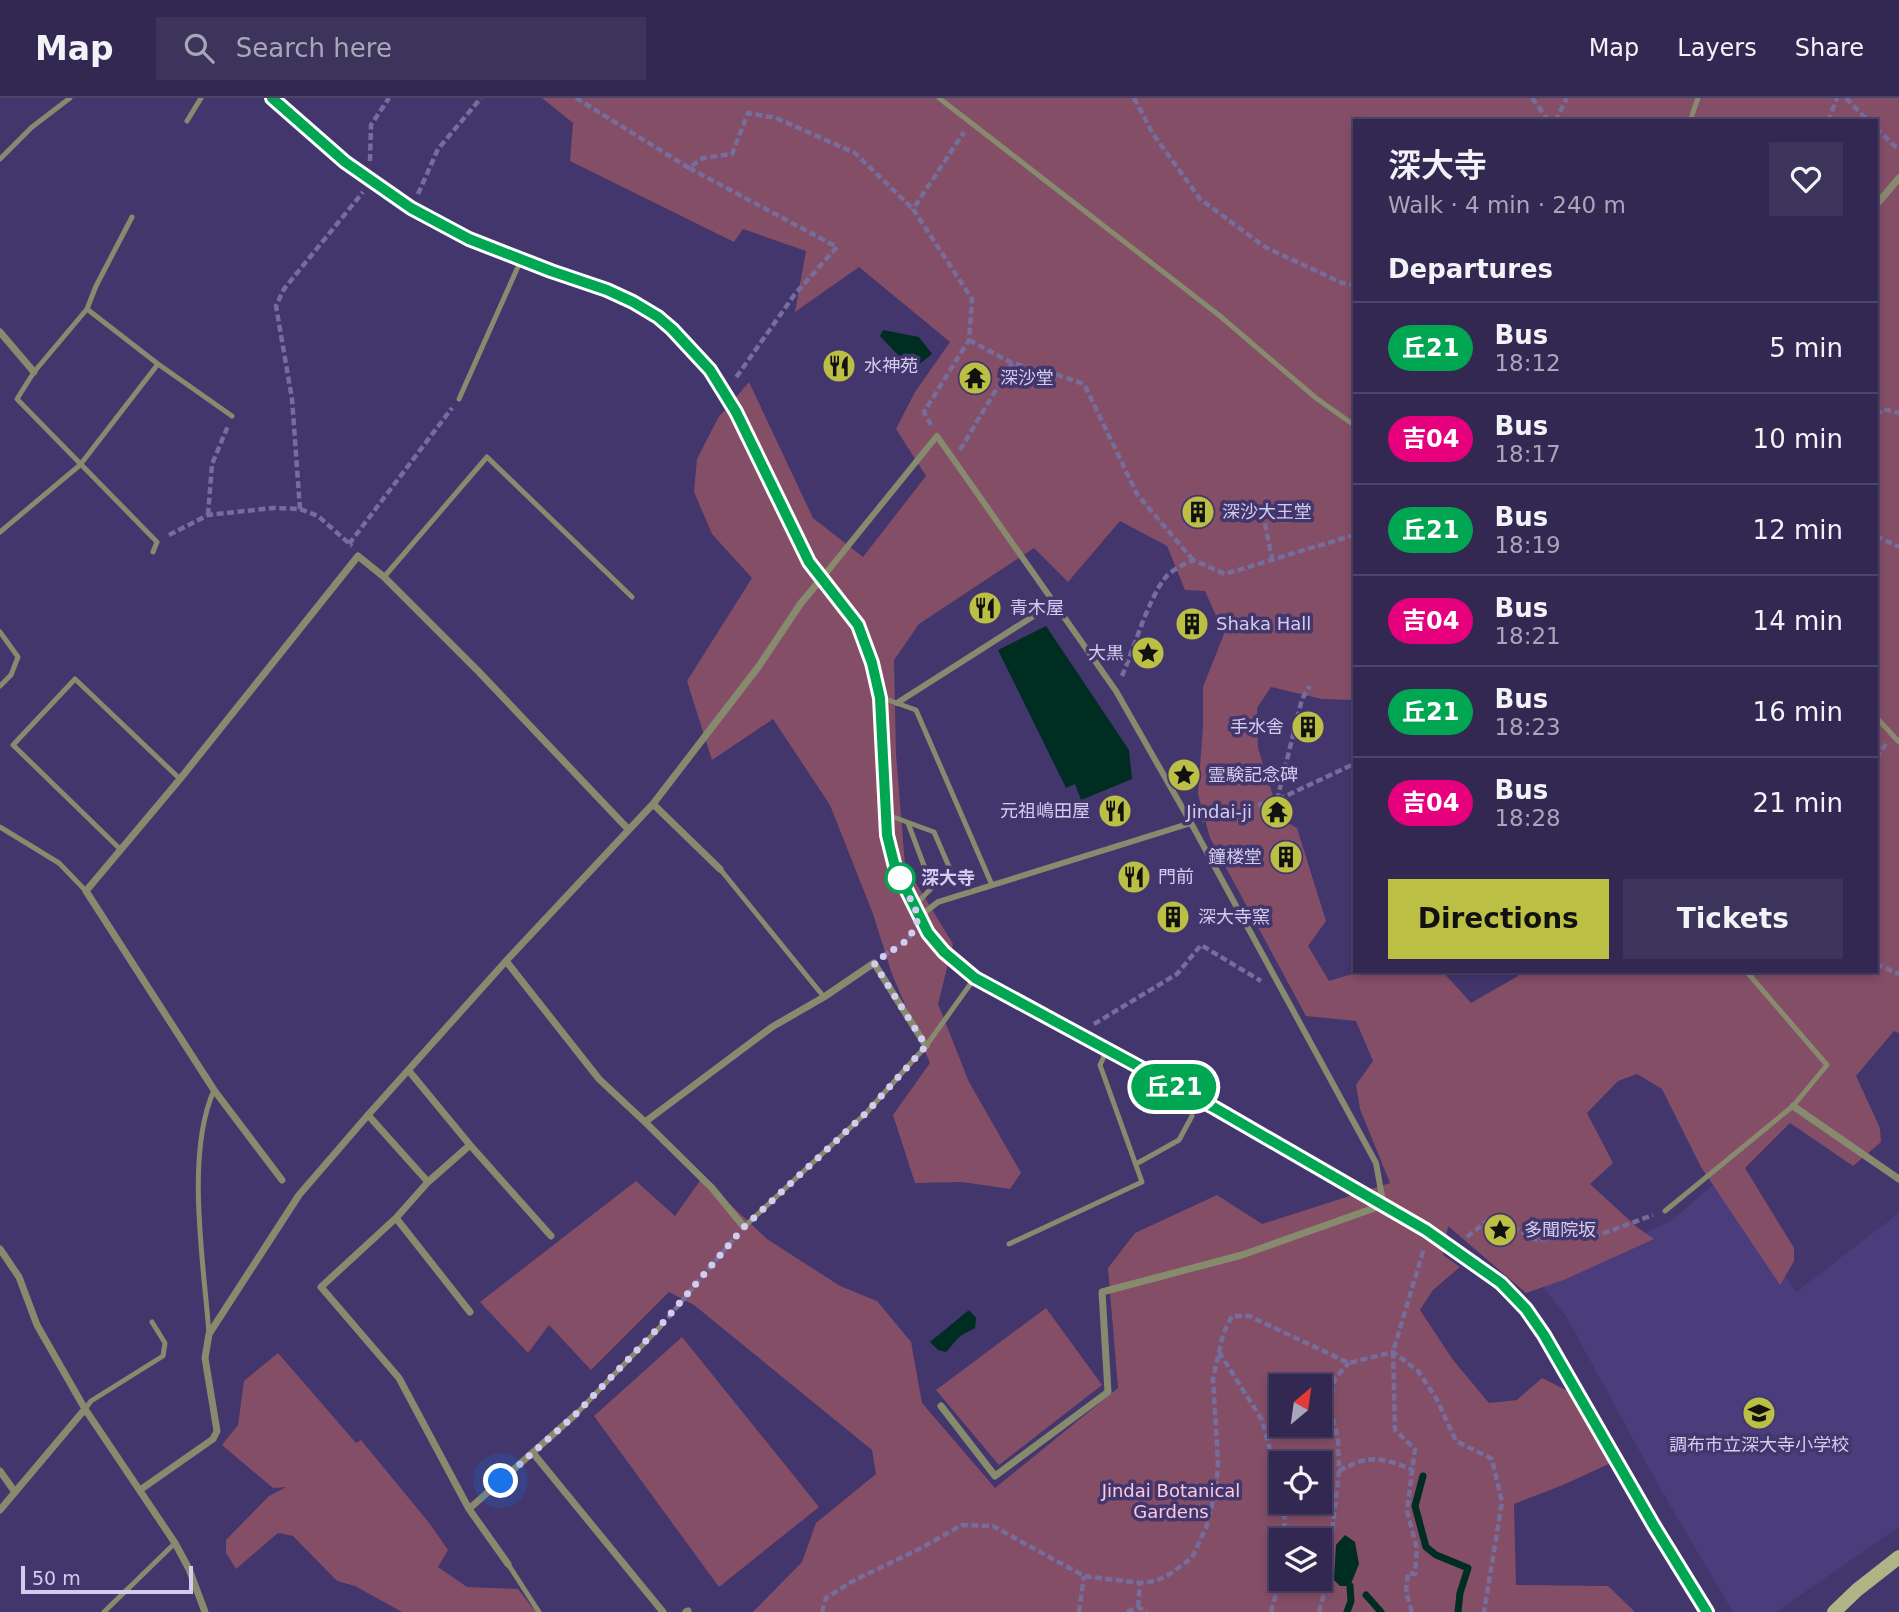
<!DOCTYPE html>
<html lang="en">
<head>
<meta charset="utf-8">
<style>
	body { margin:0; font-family:"DejaVu Sans","Noto Sans JP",sans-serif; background:#3d345c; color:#f1f3f6; height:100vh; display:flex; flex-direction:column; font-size:26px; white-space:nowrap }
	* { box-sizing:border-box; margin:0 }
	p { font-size:23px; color:#a8a6b8 }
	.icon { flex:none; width:38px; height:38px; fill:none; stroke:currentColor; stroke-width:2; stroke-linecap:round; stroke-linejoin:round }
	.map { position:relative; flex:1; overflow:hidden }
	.sheet { position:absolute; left:1353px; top:21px; width:525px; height:854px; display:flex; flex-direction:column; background:#322852; border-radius:0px; box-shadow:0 4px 10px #0003,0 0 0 2px #4d4469 }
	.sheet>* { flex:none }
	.badge { padding:0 14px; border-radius:23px; font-size:24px; line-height:46px }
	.needle { width:46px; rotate:29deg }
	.tools { position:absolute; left:1269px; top:1276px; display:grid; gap:14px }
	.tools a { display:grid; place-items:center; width:63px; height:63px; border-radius:0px; background:#322852; box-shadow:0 4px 10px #0003,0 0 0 2px #4d4469; font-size:35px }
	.scale { position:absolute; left:21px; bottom:18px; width:172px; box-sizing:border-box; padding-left:7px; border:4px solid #d2cdef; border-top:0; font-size:19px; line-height:24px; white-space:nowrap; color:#d2cdef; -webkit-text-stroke:5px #42366d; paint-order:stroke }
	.you { position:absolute; width:35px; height:35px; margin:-18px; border:5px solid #fff; border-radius:50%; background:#1a73e8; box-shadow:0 0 0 10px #1a73e833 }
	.map>.badge { position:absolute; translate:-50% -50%; box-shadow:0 0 0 4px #fff }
	h2 { padding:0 35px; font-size:26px; line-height:63px }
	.round { display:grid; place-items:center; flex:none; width:74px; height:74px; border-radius:0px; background:#3d345c }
	.headline { display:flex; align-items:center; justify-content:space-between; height:119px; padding:0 35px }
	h1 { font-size:33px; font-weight:600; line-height:52px }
	.button { display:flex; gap:14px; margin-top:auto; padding:14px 35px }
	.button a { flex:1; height:80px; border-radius:0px; background:#bbc044; color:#111; font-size:28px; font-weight:600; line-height:80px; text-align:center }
	.button a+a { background:#3d345c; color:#f1f3f6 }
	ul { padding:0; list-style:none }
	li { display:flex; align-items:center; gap:21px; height:91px; padding:0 35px; border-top:2px solid #4d4469 }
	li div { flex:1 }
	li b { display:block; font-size:26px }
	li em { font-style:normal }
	li .badge { min-width:77px; font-weight:700; text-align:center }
	header { display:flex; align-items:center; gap:42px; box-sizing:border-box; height:98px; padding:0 35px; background:#322852; border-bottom:2px solid #4d4469 }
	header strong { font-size:33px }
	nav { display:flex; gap:38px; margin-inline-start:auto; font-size:24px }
	.search { width:490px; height:63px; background:#3d345c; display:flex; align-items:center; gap:18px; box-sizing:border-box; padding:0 24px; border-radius:0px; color:#a8a6b8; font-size:26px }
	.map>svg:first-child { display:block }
	.built { fill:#4b3d7b }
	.green { fill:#844e67; fill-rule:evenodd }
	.water { fill:#002d22 }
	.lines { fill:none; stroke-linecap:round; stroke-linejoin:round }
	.stream { stroke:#002d22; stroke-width:7 }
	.path { stroke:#766d9c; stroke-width:4.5; stroke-dasharray:7 3.5; stroke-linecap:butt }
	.service { stroke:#888a6e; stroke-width:5 }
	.pedestrian { stroke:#888a6e; stroke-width:6 }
	.minor { stroke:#888a6e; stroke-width:7 }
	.tertiary { stroke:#888a6e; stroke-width:12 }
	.secondary { stroke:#b0b385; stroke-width:14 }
	.line-casing { stroke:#fff; stroke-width:16 }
	.line { stroke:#00a651; stroke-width:10 }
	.walk { stroke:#d2cdef; stroke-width:7; stroke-dasharray:0 12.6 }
	.stop-dot { fill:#fff; stroke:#00a651; stroke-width:3.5 }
	.labels { text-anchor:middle; stroke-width:7; stroke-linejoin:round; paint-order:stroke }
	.poi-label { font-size:18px; fill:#d2cdef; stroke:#42366d; text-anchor:start }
	.stop-label { font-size:18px; font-weight:bold; fill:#d2cdef; stroke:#42366d; text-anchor:start }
	.park-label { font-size:18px; fill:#fbc8dd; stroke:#42366d }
</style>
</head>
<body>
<header>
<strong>Map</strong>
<div class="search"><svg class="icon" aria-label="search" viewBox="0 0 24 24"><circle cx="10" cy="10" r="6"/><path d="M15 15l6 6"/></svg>Search here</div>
<nav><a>Map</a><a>Layers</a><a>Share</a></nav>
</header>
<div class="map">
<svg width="1899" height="1514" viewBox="0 0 1899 1514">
	<rect width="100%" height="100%" fill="#42366d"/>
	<path class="built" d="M 1721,1080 L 1796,1194 L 1899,1115 L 1899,1429 L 1776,1514 L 1733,1514 L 1656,1383 L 1567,1220 L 1544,1190 L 1518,1167 L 1614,1149 L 1671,1123 Z"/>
	<path class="green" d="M 542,0 L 1899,0 L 1899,935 L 1894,933 L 1856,978 L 1880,1030 L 1881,1044 L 1853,1068 L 1790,1025 L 1745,1070 L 1794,1150 L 1794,1163 L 1780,1187 L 1701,1069 L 1662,991 L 1637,976 L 1618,983 L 1587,1015 L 1613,1065 L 1590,1086 L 1638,1130 L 1654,1141 L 1566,1181 L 1526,1195 L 1448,1128 L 1443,1157 L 1460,1169 L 1433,1192 L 1420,1212 L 1453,1262 L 1489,1305 L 1517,1302 L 1542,1280 L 1570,1294 L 1611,1365 L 1563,1387 L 1514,1406 L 1516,1487 L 1608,1488 L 1635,1514 L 753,1514 L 802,1464 L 816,1425 L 876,1376 L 872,1352 L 694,1207 L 669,1194 L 591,1272 L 549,1227 L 528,1255 L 480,1204 L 636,1083 L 675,1118 L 702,1080 L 767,1141 L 840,1188 L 877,1203 L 911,1244 L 922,1305 L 995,1390 L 1118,1290 L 1108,1170 L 1135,1135 L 1217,1097 L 1262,1126 L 1390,1085 L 1360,1011 L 1356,987 L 1373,963 L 1356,923 L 1306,918 L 1210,740 L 1198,696 L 1203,627 L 1203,589 L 1224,536 L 1205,493 L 1185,492 L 1167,448 L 1120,423 L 1068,484 L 1034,450 L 919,526 L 894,562 L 896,656 L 905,767 L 953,846 L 938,906 L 969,984 L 1021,1075 L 1010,1091 L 962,1084 L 915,1085 L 893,1017 L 930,965 L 892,876 L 873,816 L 830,707 L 773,621 L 712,662 L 687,583 L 752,480 L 712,436 L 694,394 L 697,361 L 718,320 L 749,284 L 813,420 L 863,459 L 926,378 L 896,331 L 915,294 L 950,244 L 859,169 L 795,214 L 806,153 L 743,131 L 734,144 L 570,63 L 573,25 ZM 1354,23 L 1876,23 L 1876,873 L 1516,873 L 1518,878 L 1471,905 L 1444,875 L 1362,873 L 1329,883 L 1308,848 L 1326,823 L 1297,730 L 1280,720 L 1258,650 L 1257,610 L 1271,589 L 1322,601 L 1354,602 ZM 1281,1288 L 1320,1288 L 1320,1326 L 1281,1326 ZM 1281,1365 L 1320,1365 L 1320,1404 L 1281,1404 ZM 1281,1442 L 1320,1442 L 1320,1480 L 1281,1480 Z
		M 1046,1210 L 1102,1287 L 999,1367 L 936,1292 Z
		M 682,1239 L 819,1409 L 719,1489 L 594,1318 Z
		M 278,1255 L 356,1345 L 361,1342 L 430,1426 L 448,1452 L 438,1469 L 467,1489 L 518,1491 L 536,1514 L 402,1514 L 355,1488 L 337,1483 L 293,1438 L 278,1435 L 236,1471 L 226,1455 L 226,1442 L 269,1398 L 286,1389 L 273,1390 L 222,1347 L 238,1327 L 244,1283 Z"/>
	<path class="water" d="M 883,232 L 919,239 L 932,256 L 912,272 L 880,238 Z
		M 1046,528 L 1129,652 L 1132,681 L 1081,702 L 1075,686 L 1066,690 L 998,552 Z
		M 969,1212 L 976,1220 L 975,1230 L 960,1238 L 946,1254 L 938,1252 L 930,1244 Z
		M 1345,1437 L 1355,1444 L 1359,1466 L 1350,1488 L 1340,1488 L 1334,1482 L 1336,1447 Z"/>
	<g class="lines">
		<path class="stream" d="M 1423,1378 L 1415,1408 L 1426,1449 L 1436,1457 L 1468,1470 L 1460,1495 L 1458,1514
			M 1366,1497 L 1381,1514
			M 1347,1514 L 1351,1503 L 1350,1488"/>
		<path class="path" d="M 576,0 L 689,70 L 703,60 L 732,56 L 748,15 L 776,20 L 855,55 L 913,111
			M 1134,0 L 1153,36 L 1200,101 L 1265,149 L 1342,185 L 1354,187
			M 1532,0 L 1549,23
			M 1846,0 L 1868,23
			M 1555,23 L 1567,0
			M 1828,23 L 1837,0
			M 1876,30 L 1899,52
			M 370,63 L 371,27 L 389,0
			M 689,70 L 837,149 L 795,196 L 735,281
			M 418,96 L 438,51 L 481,0
			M 969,242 L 1012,265 L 1049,274 L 1084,286 L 1137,396 L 1193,462
			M 1876,317 L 1883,311 L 1899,315
			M 931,327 L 924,314 L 969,242 L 972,201 L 913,111 L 964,34
			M 960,352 L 1012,265
			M 300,411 L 292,301 L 276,208 L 284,191 L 363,94
			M 1263,415 L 1272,461
			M 208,417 L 212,366 L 228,328
			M 169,437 L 208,417 L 273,410 L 300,411 L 318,418 L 352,448
			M 1876,438 L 1899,449
			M 349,446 L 452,310
			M 1122,578 C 1134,550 1148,502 1165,480 C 1171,472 1184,467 1193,462 L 1225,476 L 1354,437
			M 1876,660 L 1886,646
			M 1277,702 L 1302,601 L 1310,588
			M 1258,707 L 1277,702 L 1354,666
			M 1202,722 L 1236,712
			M 883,858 L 909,841 L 911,836
			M 1876,866 L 1899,876
			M 1094,926 L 1177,876 L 1201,847 L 1261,883
			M 1467,1139 L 1488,1122 L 1507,1126 L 1537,1142 L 1596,1138 L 1653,1117
			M 668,1220 L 736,1138
			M 1219,1254 L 1262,1322 L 1281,1394
			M 1339,1373 C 1370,1356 1380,1359 1413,1372
			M 1284,1404 L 1285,1442
			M 1138,1509 L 1140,1485
			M 822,1514 L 826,1500 L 853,1483 L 921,1450 L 962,1427 L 993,1428 L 1084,1478 L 1140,1485 L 1156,1483 L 1168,1477 L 1192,1460 L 1207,1427 L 1216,1392 L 1218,1364 L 1213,1281 L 1223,1236 L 1232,1218 L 1249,1218 L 1349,1265 L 1393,1254 L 1418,1273 L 1436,1300 L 1456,1343 L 1492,1361 L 1502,1404 L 1484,1514
			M 1079,1514 L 1084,1478
			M 1127,1514 L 1138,1509 L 1147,1514
			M 1271,1514 L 1281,1479
			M 1319,1514 L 1326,1489 L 1339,1373 L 1338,1342 L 1330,1307 L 1335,1280 L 1349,1265
			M 1412,1514 L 1406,1494 L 1408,1475 L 1415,1476 L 1417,1451 L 1407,1413 L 1415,1351 L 1395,1332 L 1393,1254 L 1424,1150"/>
		<path class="service" d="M 939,0 L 1220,218 L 1316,300 L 1354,327
			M 187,23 L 201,0
			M 1690,23 L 1698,0
			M 0,61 L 32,29 L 70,0
			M 87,211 L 96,188 L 132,119
			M 158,266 L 232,318
			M 459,301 L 521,162
			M 0,434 L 80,367 L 158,266 L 87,211 L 34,274 L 17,301 L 157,444 L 153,454
			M 384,479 L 487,359 L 632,499
			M 0,534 L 18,559 L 11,577 L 0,588
			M 880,599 L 916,612 L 992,787
			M 1876,619 L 1899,644
			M 888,717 L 934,734 L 950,771 L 916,806
			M 908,725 L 932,789
			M 0,729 L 59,765 L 86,793
			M 121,752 L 13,647 L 75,581 L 180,681
			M 720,771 L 824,899
			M 1136,1066 L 1179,1042 L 1192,1018
			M 1665,1113 L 1793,1008 L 1827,967 L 1746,873
			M 744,1129 L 867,1014 L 926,948 L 974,881
			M 1009,1146 L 1142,1084 L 1100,967 L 1107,952
			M 209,1236 C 204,1166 185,1057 214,992
			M 85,1311 L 91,1303 L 163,1258 L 165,1245 L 152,1224
			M 575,1317 L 661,1228
			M 508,1466 L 539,1514
			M 104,1514 L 175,1445"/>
		<path class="pedestrian" d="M 822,480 L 937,338 L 1116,593 L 1191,725 L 1376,1065 L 1383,1104
			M 897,605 L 1054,505
			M 920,818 L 938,804 L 1191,725"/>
		<path class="minor" d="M 1876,107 L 1899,80
			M 0,234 L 34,274
			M 653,706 L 720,771
			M 506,863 L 599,981 L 645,1024
			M 409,973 L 470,1047 L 551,1138
			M 1793,1008 L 1899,1081
			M 368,1017 L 428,1084
			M 470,1047 L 428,1084 L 396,1120 L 321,1189 L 399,1280 L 469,1411 L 575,1317
			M 282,1082 L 214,992 L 86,793 L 180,681 L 358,458 L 384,479 L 479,574 L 628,731
			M 396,1120 L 470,1214
			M 744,1129 L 712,1090 L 645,1024 L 772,929 L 824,899 L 874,865 L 926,948
			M 0,1151 L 19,1179 L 37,1227 L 85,1311 L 175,1445 L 189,1471 L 205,1514
			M 941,1308 L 995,1378 L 1108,1294 L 1102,1194 L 1242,1157 L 1383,1107
			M 533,1355 L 663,1514
			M 0,1373 L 15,1394
			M 140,1392 L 213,1341 L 217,1333 L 205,1260 L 209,1236 L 299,1097 L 368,1017 L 506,863 L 653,706 L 759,568 L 801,505 L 822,480
			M 469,1411 L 508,1466
			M 0,1412 L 85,1311
			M 686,1514 L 688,1513"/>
		<path class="tertiary" d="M 272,0 L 345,64 L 411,110 L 469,140 L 510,158 L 607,192 L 633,204 L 658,219 L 672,231 L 711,273 L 736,314 L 809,464 L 858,527 L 872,565 L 880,599 L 887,737 L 895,769 L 928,835 L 944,854 L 975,880 C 1084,939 1193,998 1301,1060 C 1387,1109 1486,1154 1544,1237 L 1654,1428 L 1707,1514"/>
		<path class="secondary" d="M 1834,1514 L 1857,1492 L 1899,1459"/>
	</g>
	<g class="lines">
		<defs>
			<path id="line" d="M 272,0 L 345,64 L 411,110 L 469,141 L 551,173 L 607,192 L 633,204 L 658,219 L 672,231 L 710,272 L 736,314 L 809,464 L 858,527 L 872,565 L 880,600 L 887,737 L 895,769 L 928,835 L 944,854 L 975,880 L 1215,1010 L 1426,1132 L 1501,1185 L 1526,1211 L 1544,1237 L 1654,1428 L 1707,1514"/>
		</defs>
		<use href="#line" class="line-casing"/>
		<use href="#line" class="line"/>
		<path class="walk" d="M 501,1383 L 575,1317 L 661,1227 L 744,1129 L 867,1014 L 926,948 L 874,865 L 909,841 L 919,819 L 895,769 L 900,780"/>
	</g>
	<defs>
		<symbol id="restaurant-disc" viewBox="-11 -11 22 22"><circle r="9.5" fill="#bbc044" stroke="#42366d"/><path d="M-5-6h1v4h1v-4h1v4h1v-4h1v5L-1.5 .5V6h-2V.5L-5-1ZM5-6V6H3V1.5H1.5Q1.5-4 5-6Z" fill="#111"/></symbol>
		<symbol id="temple-disc" viewBox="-11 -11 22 22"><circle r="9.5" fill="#bbc044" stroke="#42366d"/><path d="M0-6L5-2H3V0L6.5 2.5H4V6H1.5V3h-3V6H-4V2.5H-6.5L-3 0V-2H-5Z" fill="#111"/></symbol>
		<symbol id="building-disc" viewBox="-11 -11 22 22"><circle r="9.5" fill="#bbc044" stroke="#42366d"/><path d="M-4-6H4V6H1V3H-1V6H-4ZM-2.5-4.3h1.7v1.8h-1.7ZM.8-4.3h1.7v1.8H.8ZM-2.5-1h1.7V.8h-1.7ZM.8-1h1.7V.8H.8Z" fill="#111"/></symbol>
		<symbol id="sight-disc" viewBox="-11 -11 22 22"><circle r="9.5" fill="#bbc044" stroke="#42366d"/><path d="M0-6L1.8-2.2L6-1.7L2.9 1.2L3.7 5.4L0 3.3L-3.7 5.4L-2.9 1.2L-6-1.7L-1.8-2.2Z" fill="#111"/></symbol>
		<symbol id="school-disc" viewBox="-11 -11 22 22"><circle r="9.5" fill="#bbc044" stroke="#42366d"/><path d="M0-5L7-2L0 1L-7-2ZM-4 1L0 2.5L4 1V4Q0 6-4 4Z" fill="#111"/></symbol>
	</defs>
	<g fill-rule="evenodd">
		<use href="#restaurant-disc" x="820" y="249" width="38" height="38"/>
		<use href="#temple-disc" x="956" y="261" width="38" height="38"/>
		<use href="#building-disc" x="1179" y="395" width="38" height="38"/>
		<use href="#restaurant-disc" x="966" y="491" width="38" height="38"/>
		<use href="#building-disc" x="1173" y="507" width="38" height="38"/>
		<use href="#sight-disc" x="1129" y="536" width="38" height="38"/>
		<use href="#building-disc" x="1289" y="610" width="38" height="38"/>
		<use href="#sight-disc" x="1165" y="658" width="38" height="38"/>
		<use href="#restaurant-disc" x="1096" y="694" width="38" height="38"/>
		<use href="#temple-disc" x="1258" y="695" width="38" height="38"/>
		<use href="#building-disc" x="1267" y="740" width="38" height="38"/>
		<use href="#restaurant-disc" x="1115" y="760" width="38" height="38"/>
		<use href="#building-disc" x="1154" y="800" width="38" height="38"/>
		<use href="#sight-disc" x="1481" y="1113" width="38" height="38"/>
		<use href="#school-disc" x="1740" y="1296" width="38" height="38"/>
	</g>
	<circle class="stop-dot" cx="900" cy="780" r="14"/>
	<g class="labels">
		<g class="poi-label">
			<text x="864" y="274">水神苑</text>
			<text x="1000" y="286">深沙堂</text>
			<text x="1222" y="420">深沙大王堂</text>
			<text x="1010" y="516">青木屋</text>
			<text x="1216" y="532">Shaka Hall</text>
			<text x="1124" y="561" text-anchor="end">大黒</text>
			<text x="1284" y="635" text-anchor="end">手水舎</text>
			<text x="1208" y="683">霊験記念碑</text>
			<text x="1090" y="719" text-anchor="end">元祖嶋田屋</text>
			<text x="1252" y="720" text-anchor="end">Jindai-ji</text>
			<text x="1262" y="765" text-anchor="end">鐘楼堂</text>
			<text x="1158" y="785">門前</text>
			<text x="1198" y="825">深大寺窯</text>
			<text x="1524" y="1138">多聞院坂</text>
			<text x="1759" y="1353" text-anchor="middle">調布市立深大寺小学校</text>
		</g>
		<g class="stop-label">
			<text x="921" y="786">深大寺</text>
		</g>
		<g class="park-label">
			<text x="1171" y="1399">Jindai Botanical<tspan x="1171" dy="21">Gardens</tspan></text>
		</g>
	</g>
</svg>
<div class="tools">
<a><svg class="needle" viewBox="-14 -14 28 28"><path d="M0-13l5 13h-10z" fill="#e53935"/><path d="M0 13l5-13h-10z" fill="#a8a6b8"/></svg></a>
<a><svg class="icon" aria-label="locate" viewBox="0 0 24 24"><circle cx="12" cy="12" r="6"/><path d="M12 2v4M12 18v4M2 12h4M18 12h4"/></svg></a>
<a><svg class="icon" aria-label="layers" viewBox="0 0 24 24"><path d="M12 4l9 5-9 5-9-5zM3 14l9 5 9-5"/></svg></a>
</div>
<div class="scale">50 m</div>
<div class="you" style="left:501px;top:1383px"></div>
<b class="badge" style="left:1174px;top:989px;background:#00a651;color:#fff">丘21</b>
<section class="sheet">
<div class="headline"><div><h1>深大寺</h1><p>Walk · 4 min · 240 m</p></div><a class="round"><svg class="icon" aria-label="heart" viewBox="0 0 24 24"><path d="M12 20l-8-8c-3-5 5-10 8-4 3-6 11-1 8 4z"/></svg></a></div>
<h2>Departures</h2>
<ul>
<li><span class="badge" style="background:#00a651;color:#fff">丘21</span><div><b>Bus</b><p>18:12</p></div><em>5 min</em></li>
<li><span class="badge" style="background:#e6007e;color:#fff">吉04</span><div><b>Bus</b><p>18:17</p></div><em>10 min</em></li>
<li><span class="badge" style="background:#00a651;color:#fff">丘21</span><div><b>Bus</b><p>18:19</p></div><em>12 min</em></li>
<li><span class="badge" style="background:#e6007e;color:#fff">吉04</span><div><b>Bus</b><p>18:21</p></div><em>14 min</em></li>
<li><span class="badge" style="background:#00a651;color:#fff">丘21</span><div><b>Bus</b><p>18:23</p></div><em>16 min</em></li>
<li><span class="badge" style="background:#e6007e;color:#fff">吉04</span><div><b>Bus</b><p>18:28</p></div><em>21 min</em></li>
</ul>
<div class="button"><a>Directions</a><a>Tickets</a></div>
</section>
</div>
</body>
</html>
